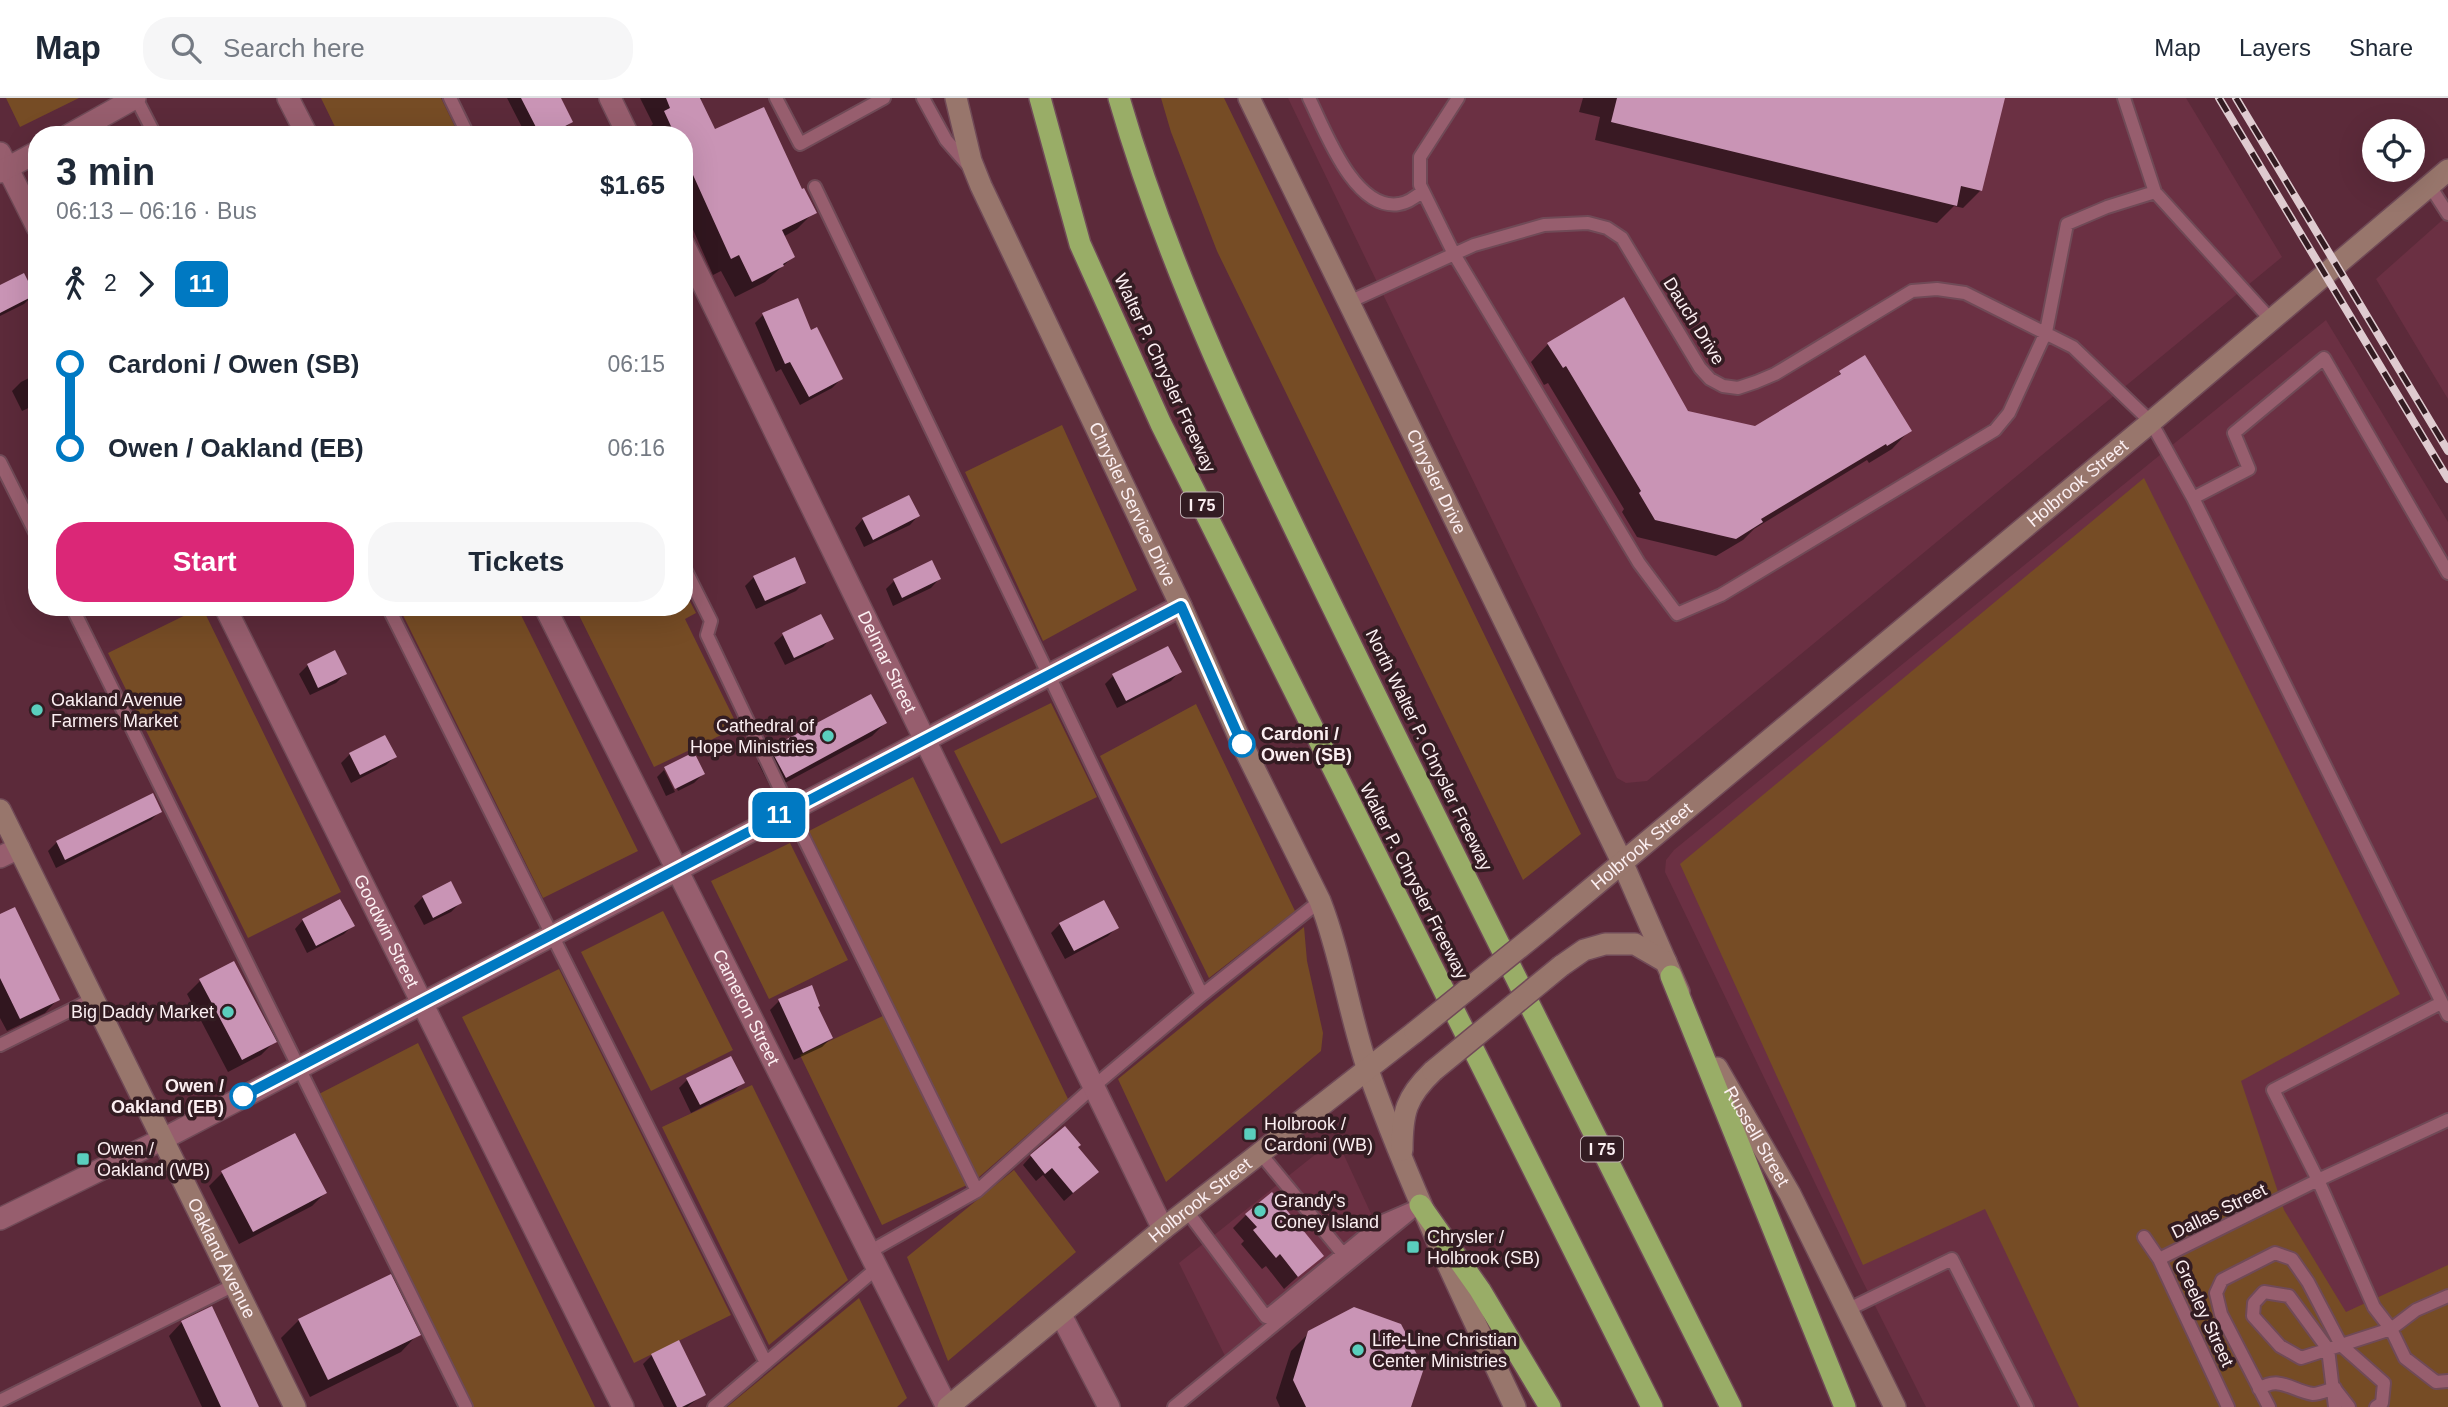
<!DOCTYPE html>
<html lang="en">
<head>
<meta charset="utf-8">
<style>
	body { margin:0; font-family:Helvetica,sans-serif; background:#f6f6f7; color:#1f2937; height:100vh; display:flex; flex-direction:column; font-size:26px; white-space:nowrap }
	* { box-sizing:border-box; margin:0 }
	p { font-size:23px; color:#747a83 }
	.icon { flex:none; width:38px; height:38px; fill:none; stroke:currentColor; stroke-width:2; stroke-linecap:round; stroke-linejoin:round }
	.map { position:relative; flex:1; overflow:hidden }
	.panel { position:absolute; left:28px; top:28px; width:665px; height:490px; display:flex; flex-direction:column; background:#fff; border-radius:28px; box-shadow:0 7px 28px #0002 }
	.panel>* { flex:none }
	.badge { padding:0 14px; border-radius:10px; font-size:24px; line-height:46px }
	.fabs { position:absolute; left:2362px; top:21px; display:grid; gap:14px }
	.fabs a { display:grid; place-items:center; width:63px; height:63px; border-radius:50%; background:#fff; box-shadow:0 7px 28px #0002; font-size:35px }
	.map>.badge { position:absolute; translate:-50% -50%; box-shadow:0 0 0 4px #fff }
	.legs { display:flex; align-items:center; gap:10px; height:77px; padding:0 28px; font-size:23px }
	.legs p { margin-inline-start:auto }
	.headline { display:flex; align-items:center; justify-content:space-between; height:119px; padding:0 28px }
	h1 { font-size:38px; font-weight:800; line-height:52px }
	.primary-button { display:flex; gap:14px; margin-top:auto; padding:14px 28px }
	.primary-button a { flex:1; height:80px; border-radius:28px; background:#db2777; color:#fff; font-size:28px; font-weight:800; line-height:80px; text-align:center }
	.primary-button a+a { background:#f6f6f7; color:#1f2937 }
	ul { padding:0 28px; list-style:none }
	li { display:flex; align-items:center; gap:24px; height:84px; font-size:26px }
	li i { display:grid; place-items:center; width:10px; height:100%; margin:0 9px; background:currentColor }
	li i::after { content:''; width:18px; height:18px; margin:-9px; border:5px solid; border-radius:50%; background:#fff }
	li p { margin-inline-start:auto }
	li:first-child i { background:linear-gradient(#0000 50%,currentColor 0) }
	li:last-child i { background:linear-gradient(currentColor 50%,#0000 0) }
	header { display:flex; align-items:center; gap:42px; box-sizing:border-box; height:98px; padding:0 35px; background:#fff; border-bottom:2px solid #e0e1e3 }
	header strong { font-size:33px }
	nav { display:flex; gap:38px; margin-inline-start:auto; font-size:24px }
	.search { width:490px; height:63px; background:#f6f6f7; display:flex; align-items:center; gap:18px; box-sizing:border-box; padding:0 24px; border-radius:28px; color:#747a83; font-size:26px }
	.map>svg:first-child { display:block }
	.built { fill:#6b3043 }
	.green { fill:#764c25 }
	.shadow { fill:#0007 }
	.building { fill:#c994b5 }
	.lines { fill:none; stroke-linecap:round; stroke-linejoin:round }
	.lane-casing { stroke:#704a57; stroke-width:16 }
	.street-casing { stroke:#704a57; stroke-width:24 }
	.secondary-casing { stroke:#704a57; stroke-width:24 }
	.highway-casing { stroke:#704a57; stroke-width:24 }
	.lane { stroke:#975e6e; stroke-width:12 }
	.street { stroke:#975e6e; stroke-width:21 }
	.secondary { stroke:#98766c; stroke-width:21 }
	.highway { stroke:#99ad67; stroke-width:21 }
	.rail-casing { stroke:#dfcbd0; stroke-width:8 }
	.rail { stroke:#331c22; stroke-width:5; stroke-dasharray:16; stroke-linecap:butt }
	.secondary-bridge-casing { stroke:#704a57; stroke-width:24; stroke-linecap:butt }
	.secondary-bridge { stroke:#98766c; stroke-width:21 }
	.line-1-casing { stroke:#fff; stroke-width:16 }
	.line-1 { stroke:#0079c2; stroke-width:10 }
	.poi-dot { fill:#5acebd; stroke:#331c22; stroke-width:2.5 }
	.stop-1-dot { fill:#fff; stroke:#0079c2; stroke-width:3.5 }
	.labels { text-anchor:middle; stroke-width:7; stroke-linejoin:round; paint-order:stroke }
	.shield { fill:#331c22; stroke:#c0b0b4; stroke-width:2 }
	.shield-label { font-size:16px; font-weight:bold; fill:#fceff2 }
	.street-label { font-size:18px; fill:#fceff2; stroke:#331c22 }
	.poi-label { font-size:18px; fill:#fceff2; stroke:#331c22; text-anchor:start }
	.stop-label { font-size:18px; font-weight:bold; fill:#fceff2; stroke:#331c22; text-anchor:start }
</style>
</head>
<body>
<header>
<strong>Map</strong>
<div class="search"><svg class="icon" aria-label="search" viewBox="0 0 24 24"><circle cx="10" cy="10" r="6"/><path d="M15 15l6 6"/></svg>Search here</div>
<nav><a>Map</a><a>Layers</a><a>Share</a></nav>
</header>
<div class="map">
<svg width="2448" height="1309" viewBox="0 0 2448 1309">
	<rect width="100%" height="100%" fill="#5c2a3a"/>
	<path class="built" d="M 1288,0 L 2186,0 L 2282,159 L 1647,683 L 1626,685 L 1617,680 Z
		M 2448,117 L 2448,301 L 2376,181 Z
		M 2326,222 L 2448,424 L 2448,1309 L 1926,1309 L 1855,1168 L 1665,774 L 1666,762 L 1674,752 Z
		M 1336,1040 L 1379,1133 L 1227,1262 L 1179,1165 Z"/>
	<path class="green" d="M 6,0 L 79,0 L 20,29 Z
		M 321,0 L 441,0 L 459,37 L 339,37 Z
		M 1161,0 L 1224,0 L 1581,736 L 1523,782 L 1217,153 L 1171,34 Z
		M 1062,327 L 1137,492 L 1043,543 L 965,374 Z
		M 2144,380 L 2400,896 L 2241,983 L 2284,1112 L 2346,1214 L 2448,1167 L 2448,1309 L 2079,1309 L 1985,1111 L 1863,1167 L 1680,766 Z
		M 684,492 L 696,515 L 685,521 L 738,629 L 654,669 L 575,509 L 684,509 Z
		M 202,509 L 341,794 L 248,840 L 108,555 Z
		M 399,509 L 517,509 L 638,753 L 543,800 Z
		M 1051,605 L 1097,699 L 1001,746 L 954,653 Z
		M 1196,606 L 1295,813 L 1209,880 L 1100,658 Z
		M 913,679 L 1068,1001 L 978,1080 L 809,733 Z
		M 790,745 L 848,862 L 769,901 L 711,783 Z
		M 663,813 L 733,952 L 651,993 L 581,854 Z
		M 1304,829 L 1307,863 L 1323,935 L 1321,953 L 1166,1084 L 1118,981 Z
		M 559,871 L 731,1217 L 634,1265 L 462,919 Z
		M 887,916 L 969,1086 L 882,1127 L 800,957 Z
		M 418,945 L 595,1309 L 472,1309 L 317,997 Z
		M 752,987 L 848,1182 L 769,1247 L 662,1029 Z
		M 1014,1072 L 1076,1154 L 948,1263 L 907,1159 Z
		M 859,1200 L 907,1300 L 897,1309 L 727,1309 Z"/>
	<path class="shadow" d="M 507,0 L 559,0 L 571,24 L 563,32 L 554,37 L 526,37 Z
		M 640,0 L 702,0 L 700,3 L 714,33 L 801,94 L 814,114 L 797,131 L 783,139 L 793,159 L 765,184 L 735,199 L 721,173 L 713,177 L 684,111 L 684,37 L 650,37 L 648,31 L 653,26 Z
		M 1583,0 L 2003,0 L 1981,92 L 1963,110 L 1954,108 L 1937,125 L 1595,42 L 1600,19 L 1579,14 Z
		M 0,189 L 33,197 L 24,206 L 0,218 Z
		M 763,217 L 810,234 L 841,281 L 832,290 L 800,307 L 781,271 L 776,274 L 755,225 Z
		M 1548,246 L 1687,314 L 1755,330 L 1831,284 L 1841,275 L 1909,333 L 1892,351 L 1869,365 L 1867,362 L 1754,431 L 1743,442 L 1716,458 L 1637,439 L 1622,414 L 1624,411 L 1548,285 L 1544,287 L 1531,264 Z
		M 37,276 L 37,306 L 22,313 L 12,293 L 21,284 Z
		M 918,418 L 910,427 L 864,449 L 855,430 L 863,421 Z
		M 754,479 L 804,485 L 796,493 L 756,511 L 745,488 Z
		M 939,481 L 931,490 L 893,508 L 886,491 L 894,483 Z
		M 116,509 L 139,509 L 121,518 Z
		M 820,518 L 831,540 L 823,549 L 785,567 L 774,545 L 783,537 Z
		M 308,567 L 345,576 L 336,585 L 310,597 L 299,576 Z
		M 1179,574 L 1171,583 L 1117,610 L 1105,586 L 1113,578 Z
		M 885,625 L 872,638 L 772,692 L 758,665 L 771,652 Z
		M 350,656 L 395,659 L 386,667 L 351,685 L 341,665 Z
		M 693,656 L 703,676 L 694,685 L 678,693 L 667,671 L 664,671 Z
		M 664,672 L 675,694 L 666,698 L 657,679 Z
		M 152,697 L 160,713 L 151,722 L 56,770 L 48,753 L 57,744 Z
		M 423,799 L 460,805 L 451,814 L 424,827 L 414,808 Z
		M 0,818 L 58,901 L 45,915 L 7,933 L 0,920 Z
		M 303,822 L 352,828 L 344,836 L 307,855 L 295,831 Z
		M 1060,826 L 1116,830 L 1108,838 L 1065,861 L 1051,835 Z
		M 200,883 L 274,944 L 261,957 L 228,974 L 187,896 Z
		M 811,890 L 816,909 L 831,940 L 822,949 L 794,962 L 770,912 L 779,903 Z
		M 687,982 L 743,984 L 734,993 L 691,1015 L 679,990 Z
		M 1076,1049 L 1088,1082 L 1064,1103 L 1043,1077 L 1036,1083 L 1023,1067 L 1031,1058 Z
		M 222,1075 L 325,1095 L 312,1108 L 239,1146 L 209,1088 Z
		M 1246,1117 L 1322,1157 L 1284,1191 L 1266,1168 L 1262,1171 L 1241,1146 L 1244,1143 L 1233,1130 Z
		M 390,1178 L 418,1236 L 401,1254 L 310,1299 L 281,1240 L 299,1222 Z
		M 182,1224 L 257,1309 L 202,1309 L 169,1238 Z
		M 1309,1235 L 1409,1309 L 1280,1309 L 1276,1300 L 1291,1253 Z
		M 652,1257 L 704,1296 L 687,1309 L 664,1309 L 643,1266 Z"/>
	<path class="building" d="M 521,0 L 561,0 L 573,24 L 548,37 L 540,37 Z
		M 666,0 L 700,0 L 715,31 L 764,9 L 802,91 L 804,90 L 817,115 L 782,132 L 795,159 L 783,166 L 784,168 L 752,184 L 739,157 L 731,161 L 684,57 L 684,37 L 675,37 L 664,13 L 670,10 Z
		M 1617,0 L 2005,0 L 1982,93 L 1961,88 L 1957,108 L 1611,24 Z
		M 24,175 L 35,197 L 0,215 L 0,187 Z
		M 1624,199 L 1688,313 L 1755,328 L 1841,276 L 1839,273 L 1865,257 L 1912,333 L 1887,348 L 1886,346 L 1761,421 L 1763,424 L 1736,441 L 1655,422 L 1639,395 L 1641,393 L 1566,268 L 1563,270 L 1547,245 Z
		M 798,200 L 811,232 L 817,229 L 843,281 L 809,299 L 790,264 L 785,266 L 762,215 Z
		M 909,397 L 920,418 L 873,442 L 862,420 Z
		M 795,459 L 806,485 L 765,503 L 753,478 Z
		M 932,462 L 941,481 L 902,500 L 893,481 Z
		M 821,516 L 834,541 L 794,560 L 782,535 Z
		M 1168,548 L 1182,574 L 1126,603 L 1112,576 Z
		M 335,552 L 347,576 L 318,590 L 307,566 Z
		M 871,596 L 887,625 L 786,680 L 770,650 Z
		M 385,637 L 397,659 L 360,677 L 349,655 Z
		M 694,654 L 705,676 L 675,691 L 664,669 Z
		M 153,695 L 162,714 L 65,762 L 56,743 Z
		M 451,783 L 462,805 L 433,820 L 422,798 Z
		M 340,801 L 355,828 L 316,848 L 302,821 Z
		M 1104,802 L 1119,830 L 1074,853 L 1059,825 Z
		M 15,809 L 60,902 L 20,921 L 0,880 L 0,816 Z
		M 234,863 L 277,944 L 242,962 L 199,881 Z
		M 812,887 L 820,908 L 818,909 L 833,940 L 803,955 L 778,901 Z
		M 731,958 L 745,985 L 700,1007 L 686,980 Z
		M 1065,1028 L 1081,1047 L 1078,1049 L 1099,1074 L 1073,1095 L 1052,1070 L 1045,1076 L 1030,1057 Z
		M 295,1035 L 327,1095 L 253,1134 L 221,1073 Z
		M 1272,1094 L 1324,1158 L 1298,1179 L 1280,1156 L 1276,1160 L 1253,1132 L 1257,1129 L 1245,1116 Z
		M 391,1176 L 421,1237 L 328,1282 L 298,1221 Z
		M 212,1208 L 259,1309 L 221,1309 L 181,1223 Z
		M 1354,1209 L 1401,1226 L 1424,1270 L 1411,1309 L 1306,1309 L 1293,1282 L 1308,1233 Z
		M 679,1242 L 706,1297 L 682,1309 L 677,1309 L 651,1256 Z"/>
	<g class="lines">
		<defs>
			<path id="lane" d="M 136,0 L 155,37
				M 450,0 L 468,37
				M 776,0 L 800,46 L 884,0
				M 923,0 L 946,42 L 967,66
				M 1309,0 C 1325,32 1354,113 1399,106 C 1408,105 1417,98 1423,93
				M 1458,0 L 1420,59 L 1420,87 L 1454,156 L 1639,465 L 1677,516 L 1721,497 L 1995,332 L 2009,315 L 2046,234 L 2067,126 L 2107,109 L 2155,94
				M 2124,0 L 2155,94 L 2272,223
				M 2430,88 L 2448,116
				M 815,89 L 1202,897
				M 1349,204 L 1474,147 L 1544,127 L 1588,125 L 1607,130 L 1622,140 L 1700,270 L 1710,281 L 1723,288 L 1738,290 L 1756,284 L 1775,276 L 1912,193 L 1937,191 L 1965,195 L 2073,249 L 2151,324 L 2193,400 L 2448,917
				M 0,364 L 37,438
				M 2193,400 L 2249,371 L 2234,335 L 2324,260 L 2448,475
				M 684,469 L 711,523 L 707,537 L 790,712 L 977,1093
				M 72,509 L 466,1309
				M 388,509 L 766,1265
				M 2441,905 L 2273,992 L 2318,1082 L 2448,1022
				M 0,947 L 93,901
				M 1260,1055 L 1343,1156
				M 1187,1113 L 1266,1219 L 1383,1123 L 1420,1107
				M 2144,1139 L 2159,1161 L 2228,1309
				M 869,1154 L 977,1093 L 1093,989 L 1202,897 L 1320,803
				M 2159,1161 L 2318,1082 L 2374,1209 L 2391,1231 L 2405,1260 L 2436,1284 L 2448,1283
				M 1847,1212 L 1952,1161 L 2027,1309
				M 2259,1291 C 2280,1277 2292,1293 2313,1296 C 2319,1296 2328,1292 2335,1290
				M 2335,1291 L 2349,1309
				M 0,1303 L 234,1187
				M 714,1309 L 877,1170
				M 1174,1309 L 1412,1114
				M 2269,1309 L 2221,1216 L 2216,1195 L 2222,1182 L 2275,1155 L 2292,1161 L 2308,1184 L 2341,1247 L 2384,1285 L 2382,1305 L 2376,1309
				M 2335,1309 L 2328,1251 L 2289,1198 L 2264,1194 L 2254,1205 L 2253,1218 L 2280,1248 L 2301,1260 L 2391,1231 L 2416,1212 L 2448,1198"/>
			<g id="street">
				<path d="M 288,0 L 307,37"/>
				<path d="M 610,0 L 628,37"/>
				<path d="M 69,37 L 135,0"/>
				<path d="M 0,55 L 37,129"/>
				<path d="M 0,74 L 37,54"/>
				<path id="s1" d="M 684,147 L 1163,1131"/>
				<path id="s2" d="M 225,509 L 623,1309"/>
				<path id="s3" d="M 545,509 L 947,1309"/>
				<path d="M 0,759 L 19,750"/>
				<path d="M 0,1121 L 163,1041 L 1181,508"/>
				<path d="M 1061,1217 L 1109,1309"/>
			</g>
			<g id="secondary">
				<path id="s4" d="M 956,0 L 971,63 L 981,88 L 1181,508 L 1242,646 L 1320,803 C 1341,857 1349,916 1368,972 C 1409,1088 1462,1198 1515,1309"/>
				<path id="s5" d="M 1249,0 L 1623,766 L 1679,894"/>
				<path id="s6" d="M 0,712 L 295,1309"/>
				<path id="s7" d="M 1545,829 L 2151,324 L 2448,72"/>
				<path d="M 1561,868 L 1584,852 L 1605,846 L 1635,846 L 1666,864"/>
				<path id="s8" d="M 1717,970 L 1790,1096 L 1895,1309"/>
				<path d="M 1402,1052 C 1402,1014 1406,999 1433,973"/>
				<path id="s9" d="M 948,1309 L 1163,1131 L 1415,934"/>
			</g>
			<path id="highway" d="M 1040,0 L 1080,146 L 1161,326 L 1652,1309
				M 1119,0 C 1175,194 1267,374 1355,555 C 1478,807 1606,1058 1731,1309
				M 1671,878 L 1845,1309
				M 1420,1107 L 1480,1192 L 1550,1309"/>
		</defs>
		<use href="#lane" class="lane-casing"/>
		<use href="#street" class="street-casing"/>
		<use href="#secondary" class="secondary-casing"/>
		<use href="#highway" class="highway-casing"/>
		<use href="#lane" class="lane"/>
		<use href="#street" class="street"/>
		<use href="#secondary" class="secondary"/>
		<use href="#highway" class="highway"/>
		<defs>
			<path id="rail" d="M 2219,0 L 2448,381
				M 2236,0 L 2448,353"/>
		</defs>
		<use href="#rail" class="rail-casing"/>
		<use href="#rail" class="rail"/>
		<defs>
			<path id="secondary-bridge" d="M 1415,934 L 1545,829
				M 1433,973 L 1561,868"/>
		</defs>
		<use href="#secondary-bridge" class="secondary-bridge-casing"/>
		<use href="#secondary-bridge" class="secondary-bridge"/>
	</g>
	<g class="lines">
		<defs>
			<path id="line-1" d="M 243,998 L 1181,508 L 1242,646"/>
		</defs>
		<use href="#line-1" class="line-1-casing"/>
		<use href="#line-1" class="line-1"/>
	</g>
	<g class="poi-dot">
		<circle cx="37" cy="612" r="7"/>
		<circle cx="828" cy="638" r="7"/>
		<circle cx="228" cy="914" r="7"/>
		<rect x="1243" y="1029" width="14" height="14" rx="3.5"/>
		<rect x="76" y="1054" width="14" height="14" rx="3.5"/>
		<circle cx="1260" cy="1113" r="7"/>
		<rect x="1406" y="1142" width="14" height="14" rx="3.5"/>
		<circle cx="1358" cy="1252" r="7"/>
	</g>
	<g class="stop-1-dot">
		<circle cx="1242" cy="646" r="12"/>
		<circle cx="243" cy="998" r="12"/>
	</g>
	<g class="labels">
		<g class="shield">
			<rect x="1181" y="394.5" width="42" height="25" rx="5"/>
			<rect x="1581" y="1038.5" width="42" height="25" rx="5"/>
		</g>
		<g class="shield-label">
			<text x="1202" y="413">I 75</text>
			<text x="1602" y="1057">I 75</text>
		</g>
		<g class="street-label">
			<text transform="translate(1694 223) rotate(58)" y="6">Dauch Drive</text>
			<text transform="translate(1165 275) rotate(65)" y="6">Walter P. Chrysler Freeway</text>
			<text dy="6" stroke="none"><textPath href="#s5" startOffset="427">Chrysler Drive</textPath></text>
			<text dy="6" stroke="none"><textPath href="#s7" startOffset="693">Holbrook Street</textPath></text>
			<text dy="6" stroke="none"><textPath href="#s4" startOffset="444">Chrysler Service Drive</textPath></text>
			<text dy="6" stroke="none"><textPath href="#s1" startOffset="464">Delmar Street</textPath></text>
			<text transform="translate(1429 652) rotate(64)" y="6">North Walter P. Chrysler Freeway</text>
			<text dy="6" stroke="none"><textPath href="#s7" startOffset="126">Holbrook Street</textPath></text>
			<text transform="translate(1414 783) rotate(63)" y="6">Walter P. Chrysler Freeway</text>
			<text dy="6" stroke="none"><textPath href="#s2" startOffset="362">Goodwin Street</textPath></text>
			<text dy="6" stroke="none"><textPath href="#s3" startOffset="448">Cameron Street</textPath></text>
			<text dy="6" stroke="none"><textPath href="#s8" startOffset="79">Russell Street</textPath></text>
			<text dy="6" stroke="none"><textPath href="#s9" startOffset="326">Holbrook Street</textPath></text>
			<text transform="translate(2219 1113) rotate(-26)" y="6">Dallas Street</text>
			<text dy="6" stroke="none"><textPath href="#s6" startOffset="500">Oakland Avenue</textPath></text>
			<text transform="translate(2204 1215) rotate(65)" y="6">Greeley Street</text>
		</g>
		<g class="poi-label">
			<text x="51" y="608">Oakland Avenue<tspan x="51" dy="21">Farmers Market</tspan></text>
			<text x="814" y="634" text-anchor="end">Cathedral of<tspan x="814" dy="21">Hope Ministries</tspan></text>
			<text x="214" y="920" text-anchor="end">Big Daddy Market</text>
			<text x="1264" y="1032">Holbrook /<tspan x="1264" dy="21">Cardoni (WB)</tspan></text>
			<text x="97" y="1057">Owen /<tspan x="97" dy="21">Oakland (WB)</tspan></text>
			<text x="1274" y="1109">Grandy's<tspan x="1274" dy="21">Coney Island</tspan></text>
			<text x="1427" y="1145">Chrysler /<tspan x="1427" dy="21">Holbrook (SB)</tspan></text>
			<text x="1372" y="1248">Life-Line Christian<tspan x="1372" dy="21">Center Ministries</tspan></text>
		</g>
		<g class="stop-label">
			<text x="1261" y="642">Cardoni /<tspan x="1261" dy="21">Owen (SB)</tspan></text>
			<text x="224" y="994" text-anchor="end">Owen /<tspan x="224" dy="21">Oakland (EB)</tspan></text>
		</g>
	</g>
</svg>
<div class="fabs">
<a><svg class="icon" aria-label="locate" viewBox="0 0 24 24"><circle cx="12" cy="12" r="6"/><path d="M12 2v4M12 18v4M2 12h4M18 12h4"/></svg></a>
</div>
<b class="badge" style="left:779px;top:717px;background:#0079c2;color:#fff">11</b>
<section class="panel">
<div class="headline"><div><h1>3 min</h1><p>06:13 – 06:16 · Bus</p></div><b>$1.65</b></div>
<div class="legs"><svg class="icon" aria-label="walk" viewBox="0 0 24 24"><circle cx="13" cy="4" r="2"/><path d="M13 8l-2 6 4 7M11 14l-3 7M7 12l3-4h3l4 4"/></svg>2<svg class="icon" aria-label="forward" viewBox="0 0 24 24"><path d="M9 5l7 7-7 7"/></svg><b class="badge" style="background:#0079c2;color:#fff">11</b></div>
<ul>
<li><i style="color:#0079c2"></i><b>Cardoni / Owen (SB)</b><p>06:15</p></li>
<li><i style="color:#0079c2"></i><b>Owen / Oakland (EB)</b><p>06:16</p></li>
</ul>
<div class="primary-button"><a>Start</a><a>Tickets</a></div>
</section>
</div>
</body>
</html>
